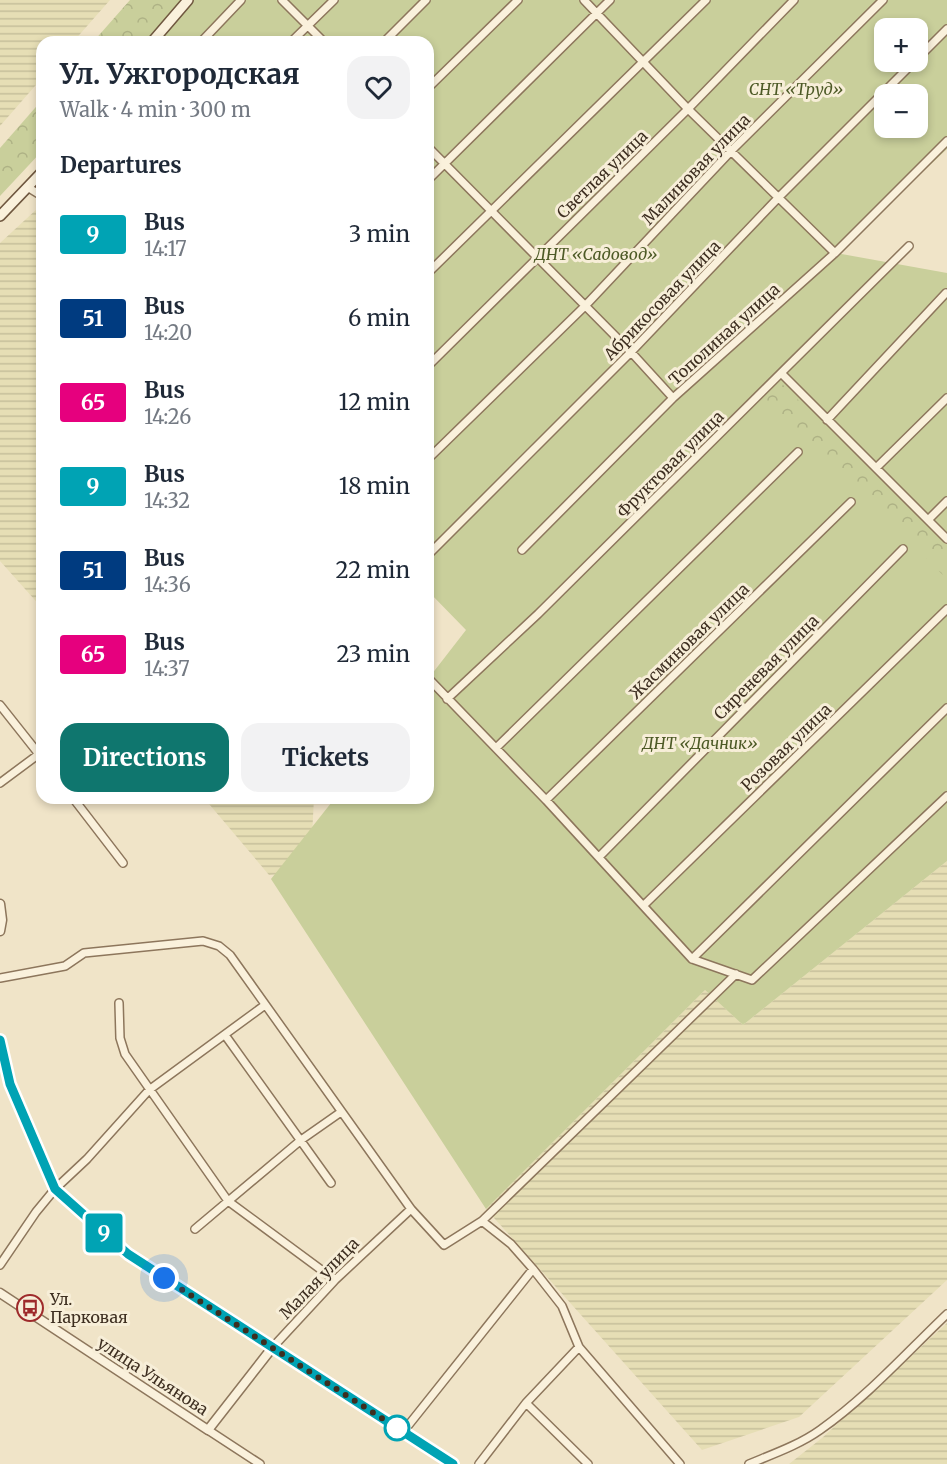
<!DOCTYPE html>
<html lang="en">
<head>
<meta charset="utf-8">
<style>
	body { margin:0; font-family:Merriweather,serif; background:#f2f2f3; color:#1f2937; height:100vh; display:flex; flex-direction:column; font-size:22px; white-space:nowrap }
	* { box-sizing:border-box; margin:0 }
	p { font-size:20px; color:#747a83 }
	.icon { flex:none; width:33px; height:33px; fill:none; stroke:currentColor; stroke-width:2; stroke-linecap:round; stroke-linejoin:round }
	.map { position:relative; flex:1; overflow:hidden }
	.details { position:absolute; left:36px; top:36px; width:398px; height:768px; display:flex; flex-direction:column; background:#fff; border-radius:18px; box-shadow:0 3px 9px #0003 }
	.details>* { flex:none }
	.badge { padding:0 12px; border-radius:4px; font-size:21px; line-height:39px }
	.fabs { position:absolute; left:874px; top:18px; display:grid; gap:12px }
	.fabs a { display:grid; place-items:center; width:54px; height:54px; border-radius:12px; background:#fff; box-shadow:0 3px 9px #0003; font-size:30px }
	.you { position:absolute; width:30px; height:30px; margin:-15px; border:4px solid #fff; border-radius:50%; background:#1a73e8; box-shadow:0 0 0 9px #1a73e833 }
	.map>.badge { position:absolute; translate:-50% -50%; box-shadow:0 0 0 3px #fff }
	h2 { padding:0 24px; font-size:22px; line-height:54px }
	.round { display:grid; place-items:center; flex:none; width:63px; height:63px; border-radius:18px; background:#f2f2f3 }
	.headline { display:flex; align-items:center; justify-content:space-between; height:102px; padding:0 24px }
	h1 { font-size:28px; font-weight:700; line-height:45px }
	.primary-button { display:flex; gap:12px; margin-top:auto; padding:12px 24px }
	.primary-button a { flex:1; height:69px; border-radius:18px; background:#0f766e; color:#fff; font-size:24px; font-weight:700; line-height:69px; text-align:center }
	.primary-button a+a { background:#f2f2f3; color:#1f2937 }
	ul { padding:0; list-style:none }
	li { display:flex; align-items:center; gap:18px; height:84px; padding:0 24px }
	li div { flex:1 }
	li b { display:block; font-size:22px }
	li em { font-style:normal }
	li .badge { min-width:66px; font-weight:700; text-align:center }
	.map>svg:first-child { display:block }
	.farmland { fill:url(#farmland-rules) }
	.green { fill:#c9cf9b; fill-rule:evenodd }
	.forest { fill:url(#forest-crowns) }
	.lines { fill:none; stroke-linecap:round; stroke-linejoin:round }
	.minor-casing { stroke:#8d765c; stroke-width:10 }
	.tertiary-casing { stroke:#8d765c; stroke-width:11 }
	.secondary-casing { stroke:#6f573f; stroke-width:12 }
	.minor { stroke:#faf1dc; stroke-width:7 }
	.tertiary { stroke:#faf1dc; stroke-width:8 }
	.secondary { stroke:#faf1dc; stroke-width:9 }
	.line-casing { stroke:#fff; stroke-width:14 }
	.line { stroke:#00a3b4; stroke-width:9 }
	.walk { stroke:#3d2e20; stroke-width:6; stroke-dasharray:0 10.8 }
	.stop-dot { fill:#fff; stroke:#00a3b4; stroke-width:3 }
	.labels { text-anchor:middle; stroke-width:6; stroke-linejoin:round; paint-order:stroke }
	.park-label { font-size:16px; font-style:italic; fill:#4d5a26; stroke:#f7eed8 }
	.street-label { font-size:16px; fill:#3d2e20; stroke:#f7eed8 }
	.poi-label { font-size:16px; fill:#3d2e20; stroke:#f7eed8; text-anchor:start }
</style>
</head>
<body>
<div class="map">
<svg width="947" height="1464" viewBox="0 0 947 1464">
	<defs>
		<pattern id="farmland-rules" width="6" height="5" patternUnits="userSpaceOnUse" patternTransform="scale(1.5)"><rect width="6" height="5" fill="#e6deb5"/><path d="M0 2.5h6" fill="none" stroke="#c6bf9b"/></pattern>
		<pattern id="forest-crowns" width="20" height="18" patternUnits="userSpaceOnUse" patternTransform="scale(1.5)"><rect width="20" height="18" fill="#c9cf9b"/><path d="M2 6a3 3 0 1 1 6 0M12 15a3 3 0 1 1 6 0" fill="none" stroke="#aeb285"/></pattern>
	</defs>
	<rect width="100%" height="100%" fill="#f0e4c8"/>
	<path class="farmland" d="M 0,0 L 110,0 L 73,42 L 42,42 L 42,78 L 0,126 Z
		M 38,208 L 42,213 L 42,608 L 0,561 L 0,243 Z
		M 204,798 L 314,798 L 312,836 L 283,874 L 269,875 Z
		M 947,861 L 947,1280 L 799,1417 L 702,1450 L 486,1209 L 705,990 L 743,1025 Z
		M 947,1323 L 947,1464 L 789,1464 L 822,1438 Z"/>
	<path class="green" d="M 181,0 L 947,0 L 947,149 L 836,253 L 947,273 L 947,861 L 743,1025 L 705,990 L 486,1209 L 271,879 L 335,798 L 428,798 L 428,679 L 466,630 L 428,591 L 428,42 L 145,42 ZM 885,28 L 918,28 L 918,62 L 885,62 ZM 885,94 L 918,94 L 918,128 L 885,128 Z"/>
	<path class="forest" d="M 130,0 L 184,0 L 144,42 L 93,42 Z
		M 42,100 L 42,151 L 0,196 L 0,148 Z
		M 780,382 L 947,547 L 947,579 L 758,392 Z"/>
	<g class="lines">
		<defs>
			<path id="minor" d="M 282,0 L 324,42
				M 584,0 L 688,109 L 835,253
				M 201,42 L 241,0
				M 291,42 L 334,0
				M 384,42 L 426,0
				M 918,58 L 947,29
				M 428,88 L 518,0
				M 428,147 L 631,352 L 673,398
				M 428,180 L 610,0
				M 29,188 L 42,196
				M 428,273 L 706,0
				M 428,366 L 688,109 L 794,0
				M 781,373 L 947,539
				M 827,420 L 946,293
				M 428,459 L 585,306 L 732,150 L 883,0
				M 876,468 L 947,398
				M 928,520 L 947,501
				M 522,550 L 673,398 L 835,253 L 947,141
				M 428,555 L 631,352 L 778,198 L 914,62
				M 429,679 L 546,800 L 692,959 L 752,980 L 947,796
				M 447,699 L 538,614 L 909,246
				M 0,705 L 42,758
				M 496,748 L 798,452
				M 0,783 L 39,754
				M 73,798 L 123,863
				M 546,800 L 851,502
				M 599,857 L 903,549
				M 644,905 L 947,609
				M 692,959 L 947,708
				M 0,978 L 65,966 L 84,953 L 203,941 L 219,946 L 230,955 L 411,1209 L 444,1245 L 482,1221 L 736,974
				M 119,1003 L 120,1038 L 125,1054 L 228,1201 L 335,1280
				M 225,1035 L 331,1183
				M 0,1040 L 10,1084 L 55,1189 L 128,1254 L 272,1348 L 335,1280 L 411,1209
				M 482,1221 L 511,1244 L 533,1269 L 562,1306 L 579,1347 L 680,1464
				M 195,1229 L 301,1140 L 341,1112
				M 0,1265 L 36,1212 L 55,1189 L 87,1159 L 149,1090 L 265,1005
				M 526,1403 L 588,1464
				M 208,1430 L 260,1464
				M 403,1432 L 533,1269
				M 479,1464 L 526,1403 L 579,1347
				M 749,1464 C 773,1454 799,1445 820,1430 C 867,1397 906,1353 947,1314"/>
			<path id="tertiary" d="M 0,904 L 2,920 L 0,931
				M 0,1293 L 208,1430 L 272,1348 L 453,1464"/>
			<path id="secondary" d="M 152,42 L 188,0
				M 0,216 L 42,172"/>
		</defs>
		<use href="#minor" class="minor-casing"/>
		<use href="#tertiary" class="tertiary-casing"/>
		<use href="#secondary" class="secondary-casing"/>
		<use href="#minor" class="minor"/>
		<use href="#tertiary" class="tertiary"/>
		<use href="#secondary" class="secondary"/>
	</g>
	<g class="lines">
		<defs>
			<path id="line" d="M 0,1040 L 10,1084 L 55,1189 L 128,1254 L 453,1464"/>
		</defs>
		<use href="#line" class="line-casing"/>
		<use href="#line" class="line"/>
		<path class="walk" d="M 164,1278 L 397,1428"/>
	</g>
	<defs>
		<symbol id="bus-ring" viewBox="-11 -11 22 22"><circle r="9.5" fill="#f7eed8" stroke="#9e2a2b" stroke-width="1.5"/><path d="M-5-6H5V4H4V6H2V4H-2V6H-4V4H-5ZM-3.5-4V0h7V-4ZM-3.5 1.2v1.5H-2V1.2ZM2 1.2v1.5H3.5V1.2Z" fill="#9e2a2b"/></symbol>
	</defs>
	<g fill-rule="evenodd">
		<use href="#bus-ring" x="15" y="1293" width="30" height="30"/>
	</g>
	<circle class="stop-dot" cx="397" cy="1428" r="12"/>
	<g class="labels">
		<g class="park-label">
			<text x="796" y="95">СНТ «Труд»</text>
			<text x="596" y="260">ДНТ «Садовод»</text>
			<text x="700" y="749">ДНТ «Дачник»</text>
		</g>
		<g class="street-label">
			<text transform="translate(696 169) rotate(-46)" y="6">Малиновая улица</text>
			<text transform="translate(602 174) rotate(-44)" y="6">Светлая улица</text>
			<text transform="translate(662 300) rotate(-46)" y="6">Абрикосовая улица</text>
			<text transform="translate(724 334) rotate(-42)" y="6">Тополиная улица</text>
			<text transform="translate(670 464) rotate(-45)" y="6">Фруктовая улица</text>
			<text transform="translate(689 641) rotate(-44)" y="6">Жасминовая улица</text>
			<text transform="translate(766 667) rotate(-45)" y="6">Сиреневая улица</text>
			<text transform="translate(786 747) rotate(-44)" y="6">Розовая улица</text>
			<text transform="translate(319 1278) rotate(-46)" y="6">Малая улица</text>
			<text transform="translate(153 1376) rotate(33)" y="6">улица Ульянова</text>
		</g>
		<g class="poi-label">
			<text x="50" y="1305">Ул.<tspan x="50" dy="18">Парковая</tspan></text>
		</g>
	</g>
</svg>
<div class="fabs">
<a>+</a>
<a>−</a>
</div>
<div class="you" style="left:164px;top:1278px"></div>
<b class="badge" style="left:104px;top:1233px;background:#00a3b4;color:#fff">9</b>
<section class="details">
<div class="headline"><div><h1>Ул. Ужгородская</h1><p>Walk · 4 min · 300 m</p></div><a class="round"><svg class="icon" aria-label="heart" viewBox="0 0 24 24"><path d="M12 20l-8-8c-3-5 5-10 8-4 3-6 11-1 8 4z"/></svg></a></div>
<h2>Departures</h2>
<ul>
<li><span class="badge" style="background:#00a3b4;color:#fff">9</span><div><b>Bus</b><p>14:17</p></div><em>3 min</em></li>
<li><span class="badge" style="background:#003b80;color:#fff">51</span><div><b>Bus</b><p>14:20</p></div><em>6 min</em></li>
<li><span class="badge" style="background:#e6007e;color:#fff">65</span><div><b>Bus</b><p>14:26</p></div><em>12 min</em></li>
<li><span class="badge" style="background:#00a3b4;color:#fff">9</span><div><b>Bus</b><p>14:32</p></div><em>18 min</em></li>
<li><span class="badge" style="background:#003b80;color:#fff">51</span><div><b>Bus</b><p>14:36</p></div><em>22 min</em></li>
<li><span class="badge" style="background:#e6007e;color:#fff">65</span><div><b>Bus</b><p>14:37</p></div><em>23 min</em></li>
</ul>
<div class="primary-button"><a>Directions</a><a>Tickets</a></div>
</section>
</div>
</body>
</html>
